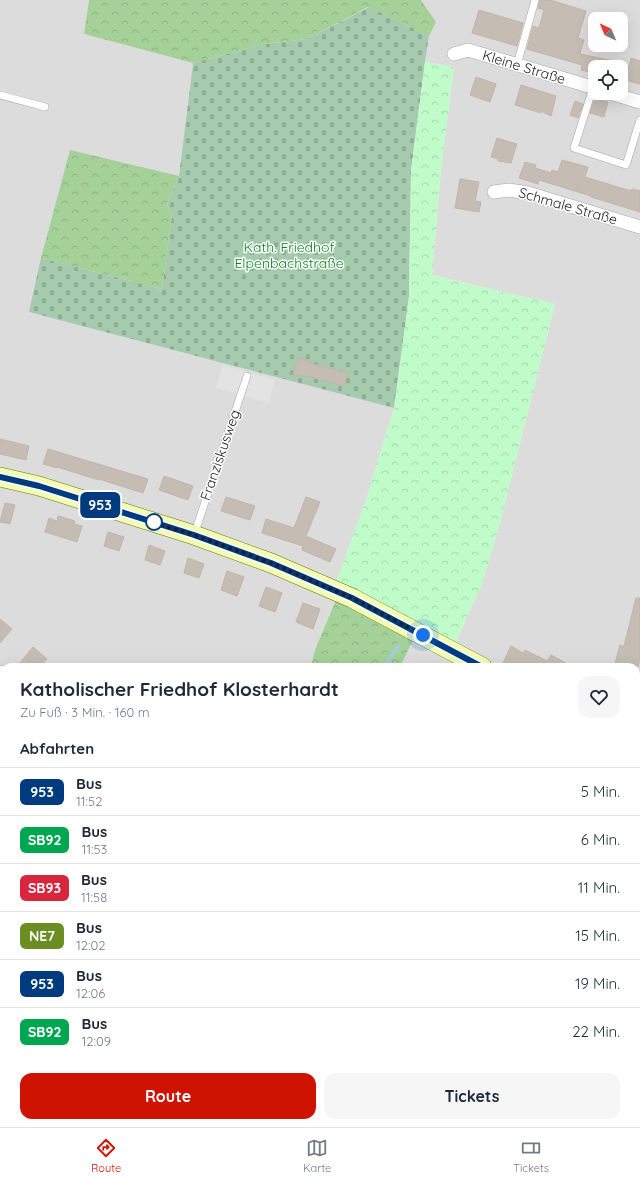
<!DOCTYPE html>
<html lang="de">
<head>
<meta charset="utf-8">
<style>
	body { margin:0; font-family:Quicksand,sans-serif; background:#f6f6f7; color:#1f2937; height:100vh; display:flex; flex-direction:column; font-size:15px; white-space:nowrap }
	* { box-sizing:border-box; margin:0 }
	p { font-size:13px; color:#747a83 }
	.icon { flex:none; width:22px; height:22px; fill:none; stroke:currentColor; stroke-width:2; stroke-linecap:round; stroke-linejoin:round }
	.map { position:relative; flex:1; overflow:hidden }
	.side { position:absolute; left:0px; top:663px; width:640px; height:464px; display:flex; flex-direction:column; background:#fff; border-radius:12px 12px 0 0; box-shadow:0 4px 16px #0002 }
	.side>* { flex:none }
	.badge { padding:0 8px; border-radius:6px; font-size:14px; line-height:26px }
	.needle { width:26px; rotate:316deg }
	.tools { position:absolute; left:588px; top:12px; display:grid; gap:8px }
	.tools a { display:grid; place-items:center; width:40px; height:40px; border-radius:8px; background:#fff; box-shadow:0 4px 16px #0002; font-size:20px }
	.you { position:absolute; width:20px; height:20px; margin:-10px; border:3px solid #fff; border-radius:50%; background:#1a73e8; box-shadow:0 0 0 6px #1a73e833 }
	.map>.badge { position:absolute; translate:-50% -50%; box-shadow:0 0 0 2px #fff }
	h2 { padding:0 20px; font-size:15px; line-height:36px }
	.round { display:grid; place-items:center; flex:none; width:42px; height:42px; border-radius:12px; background:#f6f6f7 }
	.summary { display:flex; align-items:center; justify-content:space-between; height:68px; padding:0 20px }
	h1 { font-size:19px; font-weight:700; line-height:30px }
	.primary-button { display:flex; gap:8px; margin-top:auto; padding:8px 20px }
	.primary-button a { flex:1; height:46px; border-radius:12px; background:#ce1300; color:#fff; font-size:16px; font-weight:700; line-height:46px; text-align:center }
	.primary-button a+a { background:#f6f6f7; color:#1f2937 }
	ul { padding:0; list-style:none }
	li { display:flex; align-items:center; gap:12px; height:48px; padding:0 20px; border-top:1px solid #e0e1e3 }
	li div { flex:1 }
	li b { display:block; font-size:15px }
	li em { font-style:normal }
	li .badge { min-width:44px; font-weight:700; text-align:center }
	.dock { display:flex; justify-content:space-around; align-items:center; height:56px; border-top:1px solid #e0e1e3; background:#fff; font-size:11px; color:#747a83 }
	.dock a { display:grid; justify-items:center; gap:2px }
	.dock .active { color:#ce1300 }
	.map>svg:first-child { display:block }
	.residential { fill:#dddcdc; fill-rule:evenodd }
	.forest { fill:url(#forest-crowns) }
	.cemetery { fill:url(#cemetery-stones) }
	.park { fill:url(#park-crowns) }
	.parking { fill:#e3e3e3 }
	.water { fill:url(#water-ripples) }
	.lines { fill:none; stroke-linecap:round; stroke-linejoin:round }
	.stream { stroke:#a3ccdf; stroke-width:3.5 }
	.building { fill:#c5bcb4; stroke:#c2b5a6 }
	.lane-casing { stroke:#a6a6a6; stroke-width:8 }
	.street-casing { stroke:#a6a6a6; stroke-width:14 }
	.secondary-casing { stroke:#637b00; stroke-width:20 }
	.lane { stroke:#fff; stroke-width:7 }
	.street { stroke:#fff; stroke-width:13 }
	.secondary { stroke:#f2fcb7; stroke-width:19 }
	.line-casing { stroke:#fff; stroke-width:9 }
	.line { stroke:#003b80; stroke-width:6 }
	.walk { stroke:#1f1f1f; stroke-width:4; stroke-dasharray:0 7.2 }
	.stop-dot { fill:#fff; stroke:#003b80; stroke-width:2 }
	.labels { text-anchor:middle; stroke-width:3; stroke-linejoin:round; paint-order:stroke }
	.street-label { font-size:14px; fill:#1f1f1f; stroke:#fff }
	.park-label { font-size:14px; fill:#07821d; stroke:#fff }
</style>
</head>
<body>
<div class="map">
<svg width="640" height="1127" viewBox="0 0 640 1127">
	<defs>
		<pattern id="forest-crowns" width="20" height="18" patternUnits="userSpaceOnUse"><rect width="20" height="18" fill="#a3d198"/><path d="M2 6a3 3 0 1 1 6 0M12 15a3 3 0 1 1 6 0" fill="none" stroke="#8cb383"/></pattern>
		<pattern id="cemetery-stones" width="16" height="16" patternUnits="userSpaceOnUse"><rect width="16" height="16" fill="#a5caae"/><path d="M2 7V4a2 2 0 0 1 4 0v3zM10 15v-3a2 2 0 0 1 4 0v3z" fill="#8ead95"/></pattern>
		<pattern id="park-crowns" width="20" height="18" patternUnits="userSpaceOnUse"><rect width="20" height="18" fill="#c0fcca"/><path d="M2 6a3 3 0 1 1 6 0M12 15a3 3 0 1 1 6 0" fill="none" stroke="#a5d8ad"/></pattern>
		<pattern id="water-ripples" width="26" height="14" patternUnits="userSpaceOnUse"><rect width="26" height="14" fill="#a3ccdf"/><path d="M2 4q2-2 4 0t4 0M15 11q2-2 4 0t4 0" fill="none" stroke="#8cafbf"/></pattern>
	</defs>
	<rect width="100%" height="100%" fill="#f0ede5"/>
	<path class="residential" d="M 0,0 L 89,0 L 84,34 L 193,63 L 179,176 L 29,312 L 394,408 L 366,500 L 333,591 L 338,595 L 315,650 L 311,667 L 4,667 L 4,1123 L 391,1123 L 392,1127 L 0,1127 Z
		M 421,0 L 640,0 L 640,918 L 636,915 L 636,667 L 400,667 L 416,634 L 451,653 L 481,586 L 499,527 L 555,304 L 432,275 L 441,169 L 454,67 L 425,62 L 429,36 L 436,22 ZM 595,19 L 621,19 L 621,45 L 595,45 ZM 595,67 L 621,67 L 621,93 L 595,93 Z"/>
	<path class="forest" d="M 89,0 L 421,0 L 436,22 L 429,36 L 368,7 L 307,39 L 264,44 L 193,63 L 84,34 Z
		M 70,150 L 179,176 L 167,204 L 172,215 L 162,289 L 41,258 Z
		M 338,595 L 416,634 L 400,667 L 311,667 L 315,650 Z
		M 636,915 L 640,918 L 640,1127 L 401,1127 L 401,1123 L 636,1123 Z"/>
	<path class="cemetery" d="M 369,7 L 429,36 L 425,62 L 411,171 L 409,297 L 394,408 L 29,312 L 41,258 L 162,289 L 172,215 L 167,204 L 179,176 L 193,63 L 264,44 L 307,39 Z"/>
	<path class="park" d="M 425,62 L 454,67 L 441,169 L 432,275 L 555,304 L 499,527 L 481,586 L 453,648 L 334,588 L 366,500 L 394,408 L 409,297 L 411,171 Z"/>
	<path class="parking" d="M 223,365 L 275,380 L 269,403 L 216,388 Z"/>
	<path class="water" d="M 418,1123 L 480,1123 L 481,1127 L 419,1127 Z"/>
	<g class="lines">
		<path class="stream" d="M 384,667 L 399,645"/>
	</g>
	<path class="building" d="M 540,0 L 550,0 L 586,11 L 578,38 L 584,40 L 580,54 L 619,62 L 619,67 L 595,67 L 595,73 L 581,70 L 582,65 L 527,49 L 533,26 L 539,28 L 544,10 L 538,8 Z
		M 479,10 L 523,23 L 517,46 L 472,33 Z
		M 631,58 L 640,61 L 640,84 L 625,80 Z
		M 476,77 L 496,84 L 490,102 L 470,95 Z
		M 521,85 L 556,96 L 551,116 L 541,111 L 541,113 L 515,105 Z
		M 595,98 L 608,102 L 604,117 L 590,113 Z
		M 575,101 L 583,104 L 578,118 L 570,115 Z
		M 497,138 L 517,144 L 511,163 L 498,161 L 498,159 L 491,157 Z
		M 562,160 L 588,167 L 585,177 L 631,191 L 632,189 L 640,191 L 640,212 L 591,197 L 591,196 L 539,180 L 538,184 L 519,178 L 525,162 L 536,165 L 535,168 L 551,173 L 552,170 L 558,172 Z
		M 460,179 L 479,182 L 475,201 L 481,202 L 479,212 L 455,208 Z
		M 298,357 L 310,361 L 310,363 L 348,373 L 344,386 L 307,376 L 306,377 L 293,374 Z
		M 0,439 L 29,446 L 26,460 L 0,454 Z
		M 48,449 L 148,479 L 143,493 L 99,479 L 99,480 L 57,467 L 57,468 L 43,464 Z
		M 164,476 L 193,486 L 188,500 L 159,490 Z
		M 226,497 L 255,506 L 250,520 L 221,511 Z
		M 306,497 L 320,502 L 306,536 L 336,549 L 330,562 L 302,550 L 303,546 L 262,533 L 266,519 L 294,528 Z
		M 5,503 L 15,505 L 10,524 L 0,522 Z
		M 58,516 L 75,521 L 74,524 L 82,526 L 77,542 L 45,532 L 49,518 L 57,521 Z
		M 108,532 L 124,537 L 119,551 L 104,546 Z
		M 149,545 L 165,551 L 160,565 L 145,560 Z
		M 188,558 L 204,564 L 199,578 L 184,573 Z
		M 227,571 L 244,577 L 237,596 L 221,590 Z
		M 266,587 L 282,593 L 275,612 L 259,606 Z
		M 636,598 L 640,598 L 640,658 L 638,667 L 614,667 L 620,645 L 624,646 Z
		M 303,603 L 320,609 L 313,629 L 296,622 Z
		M 0,619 L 12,629 L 0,643 Z
		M 511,646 L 523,653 L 525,650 L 547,661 L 551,655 L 573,667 L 511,667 L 503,663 Z
		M 33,647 L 47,659 L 40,667 L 25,667 L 20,663 Z"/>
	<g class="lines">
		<defs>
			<path id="lane" d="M 517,65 L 535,0
				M 593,88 L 574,148 L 626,165 L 640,120
				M 0,95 L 45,107
				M 194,535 L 247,376"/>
			<path id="street" d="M 454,54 L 468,50 L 595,88
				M 610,93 L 640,102
				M 494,192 L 509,190 L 528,193 L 640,227
				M 0,672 L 4,675
				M 636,719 L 640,703
				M 0,987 L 4,989
				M 0,1075 L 4,1061
				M 216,1123 L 222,1127
				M 396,1123 L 397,1127"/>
			<path id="secondary" d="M 0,477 L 39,486 L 194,535 L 271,563 L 352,598 L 482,667
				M 636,748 L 640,750"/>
		</defs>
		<use href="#lane" class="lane-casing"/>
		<use href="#street" class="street-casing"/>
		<use href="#secondary" class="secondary-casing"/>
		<use href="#lane" class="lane"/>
		<use href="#street" class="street"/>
		<use href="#secondary" class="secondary"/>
	</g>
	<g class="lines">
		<defs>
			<path id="line" d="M 0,477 L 39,486 L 194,535 L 271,563 L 352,598 L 482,667"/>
		</defs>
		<use href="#line" class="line-casing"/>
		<use href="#line" class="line"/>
		<path class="walk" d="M 154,522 L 151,522 L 194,535 L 271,563 L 352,598 L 423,635"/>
	</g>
	<circle class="stop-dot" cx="154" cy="522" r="8"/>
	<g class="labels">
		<g class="street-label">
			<text transform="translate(524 67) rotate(17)" y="5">Kleine Straße</text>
			<text transform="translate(568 206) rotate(16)" y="5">Schmale Straße</text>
			<text transform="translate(220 455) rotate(-71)" y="5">Franziskusweg</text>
		</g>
		<g class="park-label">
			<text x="289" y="252">Kath. Friedhof<tspan x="289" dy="16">Elpenbachstraße</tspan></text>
		</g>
	</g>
</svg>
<div class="tools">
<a><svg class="needle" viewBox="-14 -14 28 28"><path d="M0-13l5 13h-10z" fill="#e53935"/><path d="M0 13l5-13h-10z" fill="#747a83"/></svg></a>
<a><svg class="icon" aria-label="locate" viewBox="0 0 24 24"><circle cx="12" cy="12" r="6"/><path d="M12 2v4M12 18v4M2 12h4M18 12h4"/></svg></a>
</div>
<div class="you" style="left:423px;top:635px"></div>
<b class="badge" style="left:100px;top:505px;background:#003b80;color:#fff">953</b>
<section class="side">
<div class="summary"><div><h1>Katholischer Friedhof Klosterhardt</h1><p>Zu Fuß · 3 Min. · 160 m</p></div><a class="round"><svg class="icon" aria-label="heart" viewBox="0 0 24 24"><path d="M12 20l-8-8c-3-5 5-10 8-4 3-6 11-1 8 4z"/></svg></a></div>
<h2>Abfahrten</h2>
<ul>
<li><span class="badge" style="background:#003b80;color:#fff">953</span><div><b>Bus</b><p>11:52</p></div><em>5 Min.</em></li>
<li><span class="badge" style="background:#00a651;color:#fff">SB92</span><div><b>Bus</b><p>11:53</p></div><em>6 Min.</em></li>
<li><span class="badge" style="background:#d7263d;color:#fff">SB93</span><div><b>Bus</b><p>11:58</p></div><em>11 Min.</em></li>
<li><span class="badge" style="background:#6b8e23;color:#fff">NE7</span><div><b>Bus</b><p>12:02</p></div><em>15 Min.</em></li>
<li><span class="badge" style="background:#003b80;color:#fff">953</span><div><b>Bus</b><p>12:06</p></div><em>19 Min.</em></li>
<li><span class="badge" style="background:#00a651;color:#fff">SB92</span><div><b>Bus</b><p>12:09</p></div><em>22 Min.</em></li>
</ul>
<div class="primary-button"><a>Route</a><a>Tickets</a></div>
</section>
</div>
<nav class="dock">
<a class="active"><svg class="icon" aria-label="directions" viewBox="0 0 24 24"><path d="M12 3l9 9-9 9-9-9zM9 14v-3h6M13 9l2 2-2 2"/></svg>Route</a>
<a><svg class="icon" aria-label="map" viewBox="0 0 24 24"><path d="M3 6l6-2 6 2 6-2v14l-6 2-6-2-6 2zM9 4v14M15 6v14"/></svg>Karte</a>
<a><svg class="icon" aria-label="tickets" viewBox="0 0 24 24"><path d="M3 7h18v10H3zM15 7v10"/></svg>Tickets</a>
</nav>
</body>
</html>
